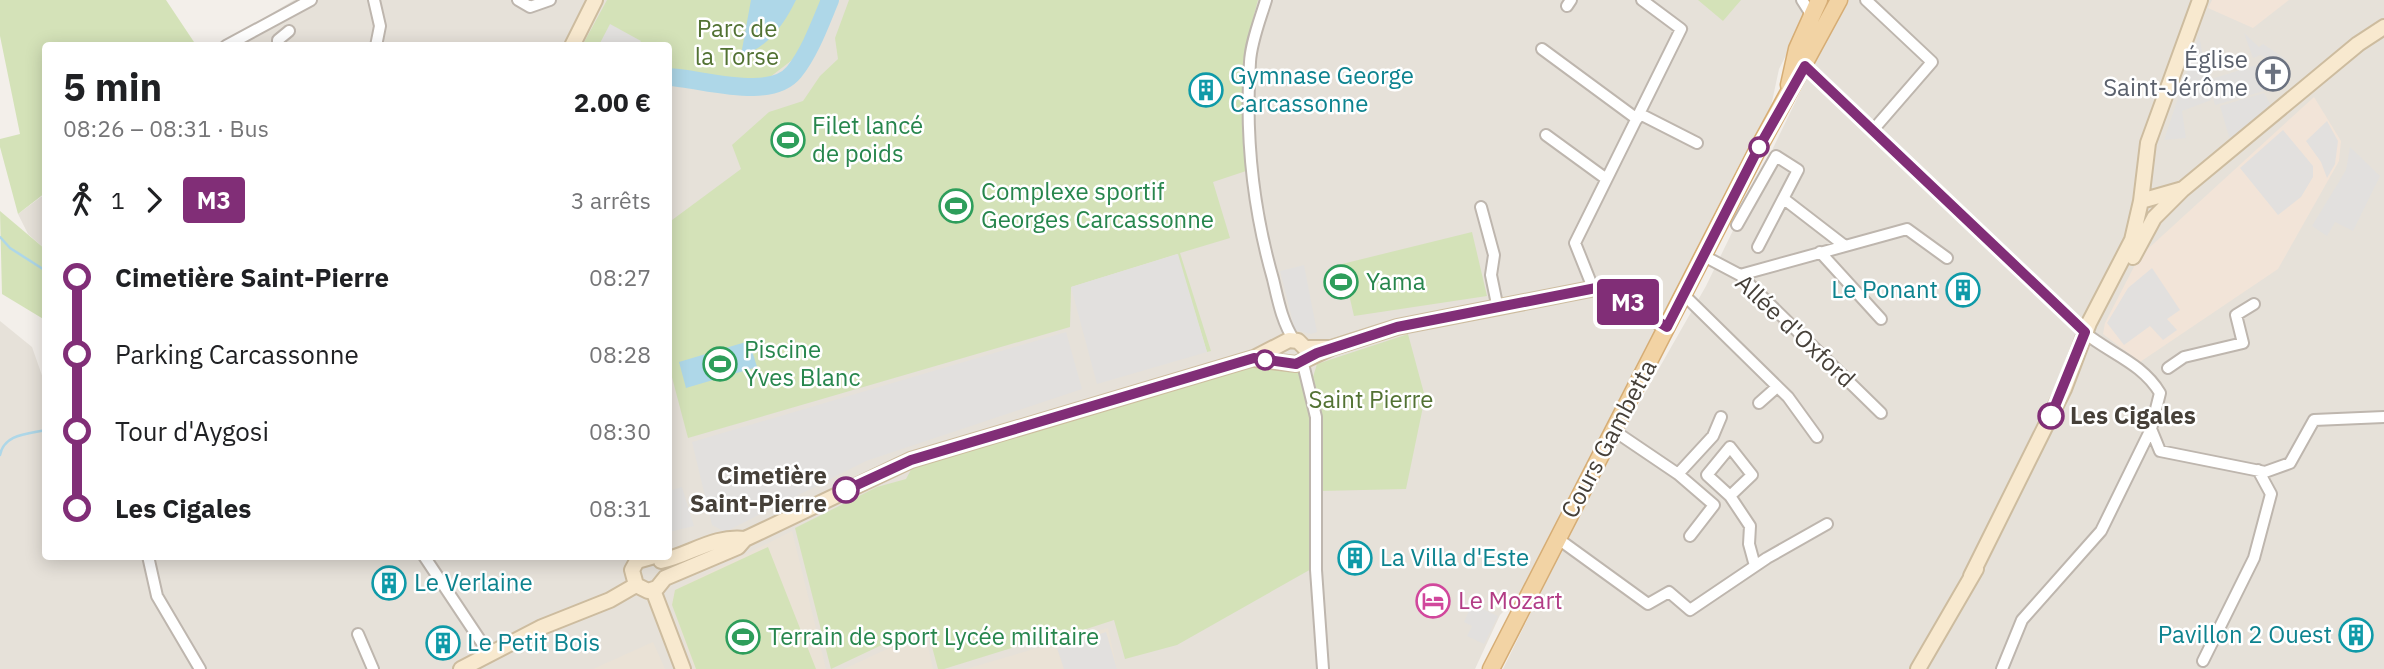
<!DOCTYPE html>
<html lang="fr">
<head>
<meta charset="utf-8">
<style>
	body { margin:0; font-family:"IBM Plex Sans",sans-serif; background:#f6f6f6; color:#202124; height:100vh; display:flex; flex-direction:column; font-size:26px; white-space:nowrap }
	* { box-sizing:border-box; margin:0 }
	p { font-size:23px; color:#757577 }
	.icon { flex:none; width:38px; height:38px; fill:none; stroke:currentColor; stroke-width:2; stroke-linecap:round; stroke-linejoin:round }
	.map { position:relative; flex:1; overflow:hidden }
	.details { position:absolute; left:42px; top:42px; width:630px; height:518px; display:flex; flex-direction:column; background:#fff; border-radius:7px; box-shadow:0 4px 18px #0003 }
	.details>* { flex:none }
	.badge { padding:0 14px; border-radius:5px; font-size:24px; line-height:46px }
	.map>.badge { position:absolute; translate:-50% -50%; box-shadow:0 0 0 4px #fff }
	.legs { display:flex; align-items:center; gap:10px; height:77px; padding:0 21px; font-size:23px }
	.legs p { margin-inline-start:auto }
	.head { display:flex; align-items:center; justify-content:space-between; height:119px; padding:0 21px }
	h1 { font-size:38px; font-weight:700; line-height:52px }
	ul { padding:0 21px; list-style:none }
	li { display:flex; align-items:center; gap:24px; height:77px; font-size:26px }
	li i { display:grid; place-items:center; width:10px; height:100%; margin:0 9px; background:currentColor }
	li i::after { content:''; width:18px; height:18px; margin:-9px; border:5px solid; border-radius:50%; background:#fff }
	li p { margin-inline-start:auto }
	li:first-child i { background:linear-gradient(#0000 50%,currentColor 0) }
	li:last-child i { background:linear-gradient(currentColor 50%,#0000 0) }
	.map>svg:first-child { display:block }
	.residential { fill:#e6e1d9 }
	.commercial { fill:#f2e4d8 }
	.education { fill:#eae2d6 }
	.green { fill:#d4e2b8 }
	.parking { fill:#e2e0de }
	.water { fill:#aed7e8 }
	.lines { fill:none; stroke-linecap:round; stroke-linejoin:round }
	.stream { stroke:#aed7e8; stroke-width:2.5 }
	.river { stroke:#aed7e8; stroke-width:18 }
	.street-casing { stroke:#beb6ae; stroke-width:14 }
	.secondary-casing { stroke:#cdbc9f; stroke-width:18 }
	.primary-casing { stroke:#d6ad75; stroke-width:19 }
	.street { stroke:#fff; stroke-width:10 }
	.secondary { stroke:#f8e9cf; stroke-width:14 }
	.primary { stroke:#f2d3a4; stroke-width:16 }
	.line-1-casing { stroke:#fff; stroke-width:16 }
	.line-1 { stroke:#812e77; stroke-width:10 }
	.stop-1-dot { fill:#fff; stroke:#812e77; stroke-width:3.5 }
	.labels { text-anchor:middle; stroke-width:5; stroke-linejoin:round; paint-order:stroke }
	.park-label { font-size:24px; fill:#527233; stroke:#fff }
	.worship-label { font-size:24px; fill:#5b616d; stroke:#fff; text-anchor:end }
	.culture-label { font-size:24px; fill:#0d838f; stroke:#fff; text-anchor:start }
	.leisure-label { font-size:24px; fill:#27864d; stroke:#fff; text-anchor:start }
	.street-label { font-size:24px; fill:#464039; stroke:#fff }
	.stop-label { font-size:24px; font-weight:bold; fill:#464039; stroke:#fff; text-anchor:start }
	.hotel-label { font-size:24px; fill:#b23c85; stroke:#fff; text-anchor:start }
</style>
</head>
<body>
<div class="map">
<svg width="2384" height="669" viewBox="0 0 2384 669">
	<rect width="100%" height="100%" fill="#f3efea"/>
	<path class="residential" d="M 294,0 L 1814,0 L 1779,69 L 1770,111 L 1521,594 L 1500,615 L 1475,669 L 0,669 L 0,321 L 32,347 L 45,384 L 46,556 L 668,556 L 668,46 L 219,45 Z
		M 1845,0 L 2384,0 L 2384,669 L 1503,669 L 1601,470 L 1706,286 Z
		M 45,194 L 45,249 L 28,234 L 18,214 Z"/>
	<path class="commercial" d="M 2212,0 L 2289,0 L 2253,28 L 2208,8 Z
		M 2314,97 L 2341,141 L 2339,161 L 2278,269 L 2140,362 L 2103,334 L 2105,323 L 2139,257 Z"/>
	<path class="education" d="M 792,531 L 826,669 L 694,669 L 672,605 L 675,590 Z
		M 1108,628 L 1117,669 L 966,669 L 1044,646 Z
		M 926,637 L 933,669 L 844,669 L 887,649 Z
		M 653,642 L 665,669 L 593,669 Z"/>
	<path class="green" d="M 0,0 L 166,0 L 196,45 L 46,46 L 45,193 L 18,214 L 0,147 L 0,139 L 20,134 L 0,36 Z
		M 607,0 L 823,0 L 809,47 L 757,87 L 678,75 L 669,80 L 668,46 L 582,46 Z
		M 849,0 L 1258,0 C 1241,59 1240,110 1246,171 L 1213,182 L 1230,238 L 1180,253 L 1211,351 L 1207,352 L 1177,254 L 1071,287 L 1070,327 L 688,438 L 669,366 L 668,223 L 741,169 L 732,145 L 769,112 L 803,101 L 820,76 L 838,59 L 835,38 Z
		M 1698,0 L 1741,0 L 1723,21 Z
		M 0,211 L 45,249 L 45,320 L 2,294 Z
		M 1472,232 L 1487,296 L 1354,316 L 1342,264 Z
		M 1408,334 L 1425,397 L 1406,489 L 1320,491 L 1322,417 L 1313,377 L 1317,364 Z
		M 1249,367 L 1301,372 L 1313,411 L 1313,568 L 1177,645 L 1125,659 L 1114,620 L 1062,637 L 1040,639 L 944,669 L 938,669 L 928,632 L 886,643 L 831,669 L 795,528 L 877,487 L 906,479 L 913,466 Z
		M 768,547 L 816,669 L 696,669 L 672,605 L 675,590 Z"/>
	<path class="parking" d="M 610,24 L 641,41 L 638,45 L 599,45 Z
		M 2244,33 L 2259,47 L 2263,44 L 2287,60 L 2271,62 L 2261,55 L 2253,58 Z
		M 2199,35 L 2211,100 L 2182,111 L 2186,138 L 2164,140 Z
		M 2256,65 L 2264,91 L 2215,105 L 2208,80 Z
		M 2264,93 L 2272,107 L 2233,139 L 2229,137 L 2220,106 Z
		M 2327,121 L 2338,141 L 2335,164 L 2327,178 L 2321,162 L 2306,141 Z
		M 2283,130 L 2313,166 L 2313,177 L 2301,197 L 2278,215 L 2240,168 Z
		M 2350,147 L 2380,176 L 2353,231 L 2335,222 L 2327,236 L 2312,226 L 2346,170 Z
		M 1178,254 L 1207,352 L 1097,384 L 1071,287 Z
		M 1304,265 L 1317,332 L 1311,334 L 1295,330 L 1280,271 Z
		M 2152,268 L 2180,310 L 2167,319 L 2177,330 L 2163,340 L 2150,326 L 2124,345 L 2107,323 L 2128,288 Z
		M 1066,332 L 1082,389 L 866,461 L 725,532 L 712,525 L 692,442 Z
		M 682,487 L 694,526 L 669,532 L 669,491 Z
		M 1472,604 L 1498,616 L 1484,644 L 1467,636 L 1472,626 L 1464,622 Z
		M 1106,632 L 1117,669 L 1064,669 L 1057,648 Z"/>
	<path class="water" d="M 751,0 L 796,0 C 785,23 766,50 741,55 Z
		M 749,341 L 757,367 L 686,388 L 679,362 Z"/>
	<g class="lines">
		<path class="stream" d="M 0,237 L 10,248 L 46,271
			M 0,455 C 4,434 27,434 46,430"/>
		<path class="river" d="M 668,77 C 701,78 770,102 794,72 C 810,52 820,24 830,0"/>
		<defs>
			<path id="street" d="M 374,0 L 380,26 L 376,46
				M 518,0 L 530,7 L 550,0
				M 1266,0 C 1260,20 1251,42 1250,62 C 1245,136 1253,209 1273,279 C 1278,300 1282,322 1294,340
				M 1802,0 L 1809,11 L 1809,20
				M 1866,0 L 1932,62 L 1873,130
				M 1567,6 L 1571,0
				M 226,46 L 311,0
				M 278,46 L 278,40 L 289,31
				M 1542,49 L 1637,119
				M 1806,66 L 2085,333 C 2111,354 2142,363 2160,393 L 2151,429 L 2160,451 L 2265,472 L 2290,463 L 2314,420 L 2384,417
				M 1640,114 L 1697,143
				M 1546,135 L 1605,178
				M 1784,199 L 1845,246
				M 1481,207 L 1494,255 L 1491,275 L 1498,309
				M 1737,225 L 1776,156 L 1798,170 L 1758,247
				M 1820,252 L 1881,319
				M 1704,256 L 1740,275 L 1881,413
				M 1740,275 L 1907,229 L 1947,258
				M 1593,288 L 1575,243 L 1681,29 L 1642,0
				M 1684,295 L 1788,397 L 1817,437
				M 1300,362 L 1304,368 L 1316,417 L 1316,570 L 1323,669
				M 2168,368 L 2184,357 L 2243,343 L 2236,315 L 2254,304
				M 1759,403 L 1777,387
				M 1613,430 L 1678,474 L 1714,505 L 1690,536
				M 1730,447 L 1752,475 L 1730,496 L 1707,475 Z
				M 1678,474 L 1713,436 L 1721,417
				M 1730,496 L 1750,526 L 1749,544 L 1755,566
				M 1557,538 L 1648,604 L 1669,592 L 1690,610 L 1767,558 L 1827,524
				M 148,556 L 157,596 L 200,669
				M 424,556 L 490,655
				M 358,634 L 373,669
				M 2203,661 L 2254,558 L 2271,494 L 2258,470
				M 2002,669 L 2022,620 L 2101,531 L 2151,429"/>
			<path id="secondary" d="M 572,46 L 595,0
				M 2141,201 L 2148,143 L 2200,0
				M 2133,257 L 2154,218 L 2182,190
				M 1255,359 L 1296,364 L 1331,348 L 1397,327 L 1601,287 L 1667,327
				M 651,557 L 637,561 L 632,570 L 636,585 L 648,591 L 657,588 L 665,578 L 738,547 L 745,539 L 911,460 L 1254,358 L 1289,340 L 1298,341 L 1305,348 L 1331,348
				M 661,561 C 690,555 714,535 745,539
				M 1971,576 L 2064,389 L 2089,323 L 2132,240 L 2141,201 L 2183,189 L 2358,44 L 2384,27
				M 653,590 L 683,669
				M 461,669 L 542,627 L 610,600 L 636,585
				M 1918,669 L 1976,569"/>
			<path id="primary" d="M 1789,85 L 1797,49 L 1819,0
				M 1491,669 L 1759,147 L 1839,0"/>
		</defs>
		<use href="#street" class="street-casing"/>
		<use href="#secondary" class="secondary-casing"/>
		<use href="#primary" class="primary-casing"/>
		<use href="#street" class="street"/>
		<use href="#secondary" class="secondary"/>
		<use href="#primary" class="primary"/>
	</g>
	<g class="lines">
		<defs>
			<path id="line-1" d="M 846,490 L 911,460 L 1254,358 L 1296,364 L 1317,353 L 1397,327 L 1601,287 L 1667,327 L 1759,147 L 1805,66 L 2085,332 L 2051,416"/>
		</defs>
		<use href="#line-1" class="line-1-casing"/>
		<use href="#line-1" class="line-1"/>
	</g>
	<defs>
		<symbol id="church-ring" viewBox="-11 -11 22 22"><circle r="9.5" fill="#fff" stroke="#6b7280" stroke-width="1.5"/><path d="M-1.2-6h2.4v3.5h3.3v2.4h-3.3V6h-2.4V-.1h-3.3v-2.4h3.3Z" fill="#6b7280"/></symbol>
		<symbol id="building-ring" viewBox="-11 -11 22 22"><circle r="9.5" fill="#fff" stroke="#0f9aa8" stroke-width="1.5"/><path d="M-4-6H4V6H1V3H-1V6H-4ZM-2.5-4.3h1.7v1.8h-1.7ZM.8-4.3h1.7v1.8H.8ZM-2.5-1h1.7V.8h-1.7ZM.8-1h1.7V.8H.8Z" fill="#0f9aa8"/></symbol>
		<symbol id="stadium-ring" viewBox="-11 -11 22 22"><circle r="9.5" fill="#fff" stroke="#2e9e5b" stroke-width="1.5"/><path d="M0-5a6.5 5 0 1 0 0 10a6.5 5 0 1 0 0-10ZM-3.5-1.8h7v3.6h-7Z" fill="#2e9e5b"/></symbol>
		<symbol id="hotel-ring" viewBox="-11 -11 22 22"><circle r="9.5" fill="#fff" stroke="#d1479c" stroke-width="1.5"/><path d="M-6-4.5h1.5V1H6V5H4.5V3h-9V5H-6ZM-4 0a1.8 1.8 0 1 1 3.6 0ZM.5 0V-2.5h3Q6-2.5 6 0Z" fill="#d1479c"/></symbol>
	</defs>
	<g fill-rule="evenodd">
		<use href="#church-ring" x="2254" y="55" width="38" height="38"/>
		<use href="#building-ring" x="1187" y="71" width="38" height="38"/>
		<use href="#stadium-ring" x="769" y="121" width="38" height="38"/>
		<use href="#stadium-ring" x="937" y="187" width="38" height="38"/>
		<use href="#stadium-ring" x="1322" y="263" width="38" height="38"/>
		<use href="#building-ring" x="1944" y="271" width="38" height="38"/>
		<use href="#stadium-ring" x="701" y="345" width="38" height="38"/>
		<use href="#building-ring" x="1336" y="539" width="38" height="38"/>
		<use href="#building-ring" x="370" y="564" width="38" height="38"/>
		<use href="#hotel-ring" x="1414" y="582" width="38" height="38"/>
		<use href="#building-ring" x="2337" y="616" width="38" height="38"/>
		<use href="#stadium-ring" x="724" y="618" width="38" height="38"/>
		<use href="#building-ring" x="424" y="624" width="38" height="38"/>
	</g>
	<g class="stop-1-dot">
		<circle cx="1759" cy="147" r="9"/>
		<circle cx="1265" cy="360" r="9"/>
		<circle cx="2051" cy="416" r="12"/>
		<circle cx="846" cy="490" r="12"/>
	</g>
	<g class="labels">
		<g class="park-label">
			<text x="737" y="37">Parc de<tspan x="737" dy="28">la Torse</tspan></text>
			<text x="1371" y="408">Saint Pierre</text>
		</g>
		<g class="worship-label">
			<text x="2248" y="68">Église<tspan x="2248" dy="28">Saint-Jérôme</tspan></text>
		</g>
		<g class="culture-label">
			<text x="1230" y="84">Gymnase George<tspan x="1230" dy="28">Carcassonne</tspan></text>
			<text x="1938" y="298" text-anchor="end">Le Ponant</text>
			<text x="1380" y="566">La Villa d'Este</text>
			<text x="414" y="591">Le Verlaine</text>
			<text x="2332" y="643" text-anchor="end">Pavillon 2 Ouest</text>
			<text x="467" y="651">Le Petit Bois</text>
		</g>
		<g class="leisure-label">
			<text x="812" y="134">Filet lancé<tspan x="812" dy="28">de poids</tspan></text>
			<text x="981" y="200">Complexe sportif<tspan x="981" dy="28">Georges Carcassonne</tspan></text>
			<text x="1366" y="290">Yama</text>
			<text x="744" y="358">Piscine<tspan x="744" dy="28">Yves Blanc</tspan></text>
			<text x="768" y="645">Terrain de sport Lycée militaire</text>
		</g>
		<g class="street-label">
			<text transform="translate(1795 331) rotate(43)" y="8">Allée d'Oxford</text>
			<text transform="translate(1609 439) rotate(-62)" y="8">Cours Gambetta</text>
		</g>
		<g class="stop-label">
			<text x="2070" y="424">Les Cigales</text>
			<text x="827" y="484" text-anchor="end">Cimetière<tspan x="827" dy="28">Saint-Pierre</tspan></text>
		</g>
		<g class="hotel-label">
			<text x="1458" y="609">Le Mozart</text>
		</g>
	</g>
</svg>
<b class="badge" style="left:1628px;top:302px;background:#812e77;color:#fff">M3</b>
<section class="details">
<div class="head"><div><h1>5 min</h1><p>08:26 – 08:31 · Bus</p></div><b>2.00 €</b></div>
<div class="legs"><svg class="icon" aria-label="walk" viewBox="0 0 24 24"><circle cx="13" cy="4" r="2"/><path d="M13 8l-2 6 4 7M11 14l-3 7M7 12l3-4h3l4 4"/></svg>1<svg class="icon" aria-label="forward" viewBox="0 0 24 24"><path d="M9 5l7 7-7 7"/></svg><b class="badge" style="background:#812e77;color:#fff">M3</b><p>3 arrêts</p></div>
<ul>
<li><i style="color:#812e77"></i><b>Cimetière Saint-Pierre</b><p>08:27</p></li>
<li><i style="color:#812e77"></i><span>Parking Carcassonne</span><p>08:28</p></li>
<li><i style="color:#812e77"></i><span>Tour d'Aygosi</span><p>08:30</p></li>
<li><i style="color:#812e77"></i><b>Les Cigales</b><p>08:31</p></li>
</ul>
</section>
</div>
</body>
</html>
